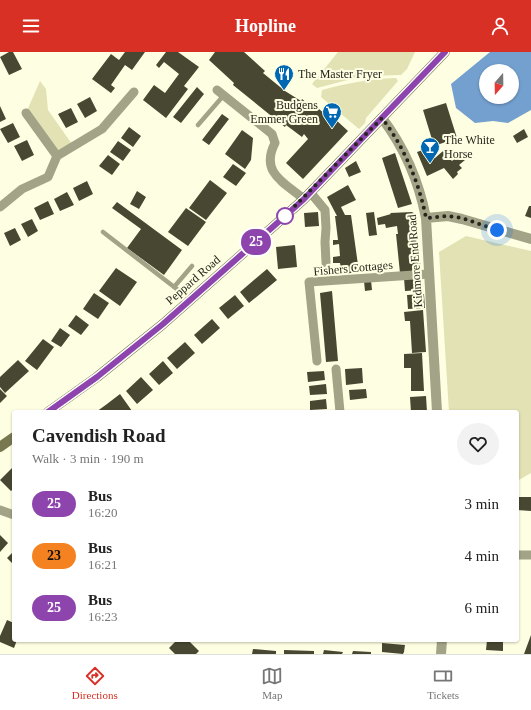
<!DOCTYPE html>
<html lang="en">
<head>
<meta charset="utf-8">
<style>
	body { margin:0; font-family:"Times New Roman",serif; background:#f2f2f2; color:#222; height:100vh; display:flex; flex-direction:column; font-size:15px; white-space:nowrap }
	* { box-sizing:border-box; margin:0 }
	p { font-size:13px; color:#767676 }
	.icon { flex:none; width:22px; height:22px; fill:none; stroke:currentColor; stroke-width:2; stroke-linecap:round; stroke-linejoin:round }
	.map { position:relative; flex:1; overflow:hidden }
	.drawer { position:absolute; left:12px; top:358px; width:507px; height:232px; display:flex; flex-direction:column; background:#fff; border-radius:4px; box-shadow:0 1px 3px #0004 }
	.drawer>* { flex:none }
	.badge { padding:0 8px; border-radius:13px; font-size:14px; line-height:26px }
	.needle { width:26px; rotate:200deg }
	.controls { position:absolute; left:479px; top:12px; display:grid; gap:8px }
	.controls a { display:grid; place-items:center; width:40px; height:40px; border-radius:50%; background:#fff; box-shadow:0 1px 3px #0004; font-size:20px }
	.you { position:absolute; width:20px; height:20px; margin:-10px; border:3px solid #fff; border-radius:50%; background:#1a73e8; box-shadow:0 0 0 6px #1a73e833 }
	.map>.badge { position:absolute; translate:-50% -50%; box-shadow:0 0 0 2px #fff }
	.round { display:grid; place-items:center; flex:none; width:42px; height:42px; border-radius:21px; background:#f2f2f2 }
	.headline { display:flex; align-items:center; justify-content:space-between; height:68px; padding:0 20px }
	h1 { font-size:19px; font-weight:700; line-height:30px }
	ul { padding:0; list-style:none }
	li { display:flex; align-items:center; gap:12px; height:52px; padding:0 20px }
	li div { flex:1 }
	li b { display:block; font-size:15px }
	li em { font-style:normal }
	li .badge { min-width:44px; font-weight:700; text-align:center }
	header { display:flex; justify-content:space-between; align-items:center; height:52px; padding:0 20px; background:#d93025; color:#fff; font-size:18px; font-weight:700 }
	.tabs { display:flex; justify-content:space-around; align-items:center; height:56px; border-top:1px solid #e0e0e0; background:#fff; font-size:11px; color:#767676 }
	.tabs a { display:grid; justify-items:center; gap:2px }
	.tabs .on { color:#d93025 }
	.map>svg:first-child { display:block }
	.green { fill:#e2e2b5 }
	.water { fill:#73a0cf; fill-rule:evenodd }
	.building { fill:#484832 }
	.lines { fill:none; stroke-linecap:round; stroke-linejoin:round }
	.service { stroke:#a2a387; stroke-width:4.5 }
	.minor { stroke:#a2a387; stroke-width:9 }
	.tertiary { stroke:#a2a387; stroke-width:10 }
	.secondary { stroke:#787850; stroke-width:10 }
	.line-casing { stroke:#fff; stroke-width:9 }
	.line { stroke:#8e44ad; stroke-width:6 }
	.walk { stroke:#26261c; stroke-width:4; stroke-dasharray:0 7.2 }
	.stop-dot { fill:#fff; stroke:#8e44ad; stroke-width:2 }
	.labels { text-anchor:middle; stroke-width:4; stroke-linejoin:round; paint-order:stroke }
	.poi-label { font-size:12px; fill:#26261c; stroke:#fefee3; text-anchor:start }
	.street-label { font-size:12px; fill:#26261c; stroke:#fefee3 }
</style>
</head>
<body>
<header><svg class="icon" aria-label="menu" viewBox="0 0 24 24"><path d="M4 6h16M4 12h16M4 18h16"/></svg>Hopline<svg class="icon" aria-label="person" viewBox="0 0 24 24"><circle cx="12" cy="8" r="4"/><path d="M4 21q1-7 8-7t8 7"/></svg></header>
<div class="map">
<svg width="531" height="602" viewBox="0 0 531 602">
	<rect width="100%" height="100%" fill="#fefee3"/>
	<path class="green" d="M 338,0 L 415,0 L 407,17 L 401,23 L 363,24 L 317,36 L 312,32 Z
		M 396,26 L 398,29 L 366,66 L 365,71 L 359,77 L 321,45 L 322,38 C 348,31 369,27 396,26 Z
		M 40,29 L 46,37 L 48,58 L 74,95 L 57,104 L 26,61 Z
		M 466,184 L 531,199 L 531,421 L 517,429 L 517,360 L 449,360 L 439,200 Z"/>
	<path class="water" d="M 490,0 L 531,0 L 531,58 L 508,71 L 493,69 L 475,71 L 456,56 L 451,32 ZM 486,19 L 512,19 L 512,45 L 486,45 Z"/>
	<path class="building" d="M 9,0 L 13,0 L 22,17 L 9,23 L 0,5 Z
		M 125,0 L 145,0 L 132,18 L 125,13 L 111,33 L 115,36 L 111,41 L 92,27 L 111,2 L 119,8 Z
		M 166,0 L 178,0 L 199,15 L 184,34 L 188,37 L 166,66 L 143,48 L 154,33 L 165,41 L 179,22 L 164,10 L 159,16 L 156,13 Z
		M 215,0 L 244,0 L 265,19 L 263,21 L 285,39 L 301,49 L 302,47 L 317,59 L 319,57 L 333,69 L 335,67 L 348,79 L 303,127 L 286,111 L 308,87 L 304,82 L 302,85 L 286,73 L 285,75 L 233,33 L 234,31 L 209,8 Z
		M 197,35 L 204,42 L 181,71 L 173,65 Z
		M 90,45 L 97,59 L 85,66 L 77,52 Z
		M 446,51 L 457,86 L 437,93 L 439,98 L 433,101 L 435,106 L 443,99 L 452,109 L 460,102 L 465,108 L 459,113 L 462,116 L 457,120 L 458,122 L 453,127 L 444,116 L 427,124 L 417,100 L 434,94 L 423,58 Z
		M 0,54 L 6,67 L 0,70 Z
		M 71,56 L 78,70 L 66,76 L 58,62 Z
		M 222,62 L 229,67 L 209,93 L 202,88 Z
		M 13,71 L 20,85 L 8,91 L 0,77 Z
		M 129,75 L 141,84 L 133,95 L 121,86 Z
		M 524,77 L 528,85 L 517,91 L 513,84 Z
		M 242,78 L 253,86 L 251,108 L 245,117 L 225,102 Z
		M 27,88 L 34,103 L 22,109 L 14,94 Z
		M 118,89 L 131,98 L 123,109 L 110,100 Z
		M 395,101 L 412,152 L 398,156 L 382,106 Z
		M 108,103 L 120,112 L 112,123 L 99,114 Z
		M 356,109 L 361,120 L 349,125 L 345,116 Z
		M 233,112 L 246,121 L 236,134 L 223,125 Z
		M 210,128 L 227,141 L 206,168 L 189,156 Z
		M 87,129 L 93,142 L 79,149 L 73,136 Z
		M 348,133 L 356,148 L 341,155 L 345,163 L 351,163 L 359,220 L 342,222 L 340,211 L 333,211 L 333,205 L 340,204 L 339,192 L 333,193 L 333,188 L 338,188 L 335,164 L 337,164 L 327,145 Z
		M 137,139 L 146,145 L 139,157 L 130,152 Z
		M 67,140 L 74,153 L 60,159 L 54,147 Z
		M 48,149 L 54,162 L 40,168 L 34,156 Z
		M 117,150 L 182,198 L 164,223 L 127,196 L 141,177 L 112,156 Z
		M 529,154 L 531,154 L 531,166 L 525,164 Z
		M 186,156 L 206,170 L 188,194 L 168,180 Z
		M 318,160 L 319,174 L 305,175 L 304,161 Z
		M 374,160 L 377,183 L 369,184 L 366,161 Z
		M 412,160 L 415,162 L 421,219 L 400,221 L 396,182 L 398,182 L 397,174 L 386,176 L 385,172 L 378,173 L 377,166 L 391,162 L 390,161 Z
		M 32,167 L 38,179 L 28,185 L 21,172 Z
		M 15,176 L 21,188 L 10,194 L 4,181 Z
		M 295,193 L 297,215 L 278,217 L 276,195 Z
		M 116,216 L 137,230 L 120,254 L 99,239 Z
		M 267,217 L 277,228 L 249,251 L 240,240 Z
		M 422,224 L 422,238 L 405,239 L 404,226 Z
		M 371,228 L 372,238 L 365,239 L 364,229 Z
		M 332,239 L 338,309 L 326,310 L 320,241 Z
		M 94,241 L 109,251 L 98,267 L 83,257 Z
		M 424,242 L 425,256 L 408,257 L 407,243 Z
		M 235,243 L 244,254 L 228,267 L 219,256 Z
		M 423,258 L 426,300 L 412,301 L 410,269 L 405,269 L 404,260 Z
		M 76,263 L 89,273 L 81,283 L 68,274 Z
		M 212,267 L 220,276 L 202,292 L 194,283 Z
		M 60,276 L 70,283 L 61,295 L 51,289 Z
		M 43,287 L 54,295 L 37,318 L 25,309 Z
		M 185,290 L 195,301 L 177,317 L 167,306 Z
		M 422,301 L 424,339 L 411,339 L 411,316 L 404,316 L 404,302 Z
		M 18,308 L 29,319 L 5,341 L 0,335 L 0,325 Z
		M 163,309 L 173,321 L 159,333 L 149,322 Z
		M 362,316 L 363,331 L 346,333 L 345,317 Z
		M 324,319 L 325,328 L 308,330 L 307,320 Z
		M 141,325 L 153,338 L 137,352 L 126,339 Z
		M 326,332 L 327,342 L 310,343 L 309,334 Z
		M 0,337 L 7,344 L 0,351 Z
		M 366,337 L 367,346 L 350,348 L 349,338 Z
		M 120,342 L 132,359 L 96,360 L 107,352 Z
		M 426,344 L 427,360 L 411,360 L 410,345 Z
		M 326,347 L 327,357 L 310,358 L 310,349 Z
		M 13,415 L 14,436 L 11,439 L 0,428 Z
		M 517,445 L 531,445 L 531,459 L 517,458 Z
		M 0,483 L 8,491 L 0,500 Z
		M 14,499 L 14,513 L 7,506 Z
		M 7,568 L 14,571 L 14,588 L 17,588 L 14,596 L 0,590 L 0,584 Z
		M 531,583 L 531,602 L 524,602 Z
		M 177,588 L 188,588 L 199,599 L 196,602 L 175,602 L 169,596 Z
		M 487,588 L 503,588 L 503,599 L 486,598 Z
		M 382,591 L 405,593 L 404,600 L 403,602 L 382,600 Z
		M 253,597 L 276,599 L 276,602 L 252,602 Z
		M 284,598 L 314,599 L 314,602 L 284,602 Z
		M 324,598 L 343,600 L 342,602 L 323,602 Z
		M 353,599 L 371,600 L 371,602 L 352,602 Z"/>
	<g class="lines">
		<path class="service" d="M 198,73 L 224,43
			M 103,180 L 191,248
			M 174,235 L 192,214"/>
		<path class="minor" d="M 217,38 L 272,82 L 275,91 C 260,120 283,130 304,147
			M 57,104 L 102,77 L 134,40
			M 310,140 L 325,158 L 326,176 L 325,190 L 326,211
			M 0,155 L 22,137 L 48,125 L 57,104 L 26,61
			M 317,309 L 309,230 L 429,222
			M 336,317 L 340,360
			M 0,458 L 14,463
			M 517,503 L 531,503"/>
		<path class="tertiary" d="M 382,66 C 404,95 419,130 426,166 L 437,360
			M 426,166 L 448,164 L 462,167 L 531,187
			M 441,602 L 442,588"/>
		<path class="secondary" d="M 48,360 L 97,325 L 163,272 L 275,173 L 304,147 L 445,0
			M 0,395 L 14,385"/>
	</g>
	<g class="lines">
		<defs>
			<path id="line" d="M 48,360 L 97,325 L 163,272 L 275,173 L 304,147 L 445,0"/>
		</defs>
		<use href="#line" class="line-casing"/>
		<use href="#line" class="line"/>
		<path class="walk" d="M 285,164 L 382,66 C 404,95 419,130 426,166 L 448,164 L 462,166 L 497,178"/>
	</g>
	<defs>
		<symbol id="restaurant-pin" viewBox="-11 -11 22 30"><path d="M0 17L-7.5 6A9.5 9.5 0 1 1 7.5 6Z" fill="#0067b3" stroke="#fefee3"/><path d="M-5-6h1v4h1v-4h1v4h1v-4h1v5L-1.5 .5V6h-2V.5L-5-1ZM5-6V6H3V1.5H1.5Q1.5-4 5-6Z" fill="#fff"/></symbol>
		<symbol id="supermarket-pin" viewBox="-11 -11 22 30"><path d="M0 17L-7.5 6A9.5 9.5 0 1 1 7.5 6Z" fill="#0067b3" stroke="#fefee3"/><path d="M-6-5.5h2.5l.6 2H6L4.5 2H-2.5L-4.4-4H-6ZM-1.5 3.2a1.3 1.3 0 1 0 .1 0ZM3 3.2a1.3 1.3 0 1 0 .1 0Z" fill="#fff"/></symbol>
		<symbol id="bar-pin" viewBox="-11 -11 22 30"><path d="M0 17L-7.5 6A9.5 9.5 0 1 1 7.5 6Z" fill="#0067b3" stroke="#fefee3"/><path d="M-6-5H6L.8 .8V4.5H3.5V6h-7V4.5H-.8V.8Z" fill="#fff"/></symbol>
	</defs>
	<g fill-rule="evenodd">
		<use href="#restaurant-pin" x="273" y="11" width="22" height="30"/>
		<use href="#supermarket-pin" x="321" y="49" width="22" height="30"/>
		<use href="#bar-pin" x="419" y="84" width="22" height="30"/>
	</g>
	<circle class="stop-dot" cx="285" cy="164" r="8"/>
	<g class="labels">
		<g class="poi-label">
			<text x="298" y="26">The Master Fryer</text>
			<text x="318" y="57" text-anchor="end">Budgens<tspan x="318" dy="14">Emmer Green</tspan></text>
			<text x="444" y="92">The White<tspan x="444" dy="14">Horse</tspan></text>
		</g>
		<g class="street-label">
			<text transform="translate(415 209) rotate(-94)" y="4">Kidmore End Road</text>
			<text transform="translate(353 216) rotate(-5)" y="4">Fishers Cottages</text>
			<text transform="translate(193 228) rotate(-41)" y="4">Peppard Road</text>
		</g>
	</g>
</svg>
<div class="controls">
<a><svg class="needle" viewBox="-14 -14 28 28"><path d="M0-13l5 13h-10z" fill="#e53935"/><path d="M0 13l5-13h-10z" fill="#767676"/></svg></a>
</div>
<div class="you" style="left:497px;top:178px"></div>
<b class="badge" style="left:256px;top:190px;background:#8e44ad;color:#fff">25</b>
<section class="drawer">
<div class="headline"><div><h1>Cavendish Road</h1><p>Walk · 3 min · 190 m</p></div><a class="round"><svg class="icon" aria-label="heart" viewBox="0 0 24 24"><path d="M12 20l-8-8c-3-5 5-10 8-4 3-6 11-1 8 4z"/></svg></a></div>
<ul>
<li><span class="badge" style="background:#8e44ad;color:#fff">25</span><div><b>Bus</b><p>16:20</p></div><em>3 min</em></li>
<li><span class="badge" style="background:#f58220;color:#111">23</span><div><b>Bus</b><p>16:21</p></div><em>4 min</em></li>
<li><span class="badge" style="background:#8e44ad;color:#fff">25</span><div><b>Bus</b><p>16:23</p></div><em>6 min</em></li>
</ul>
</section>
</div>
<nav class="tabs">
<a class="on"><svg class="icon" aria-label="directions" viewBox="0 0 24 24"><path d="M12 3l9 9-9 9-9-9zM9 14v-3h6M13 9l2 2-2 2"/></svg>Directions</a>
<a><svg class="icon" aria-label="map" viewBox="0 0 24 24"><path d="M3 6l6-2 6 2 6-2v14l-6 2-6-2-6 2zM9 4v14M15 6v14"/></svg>Map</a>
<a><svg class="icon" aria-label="tickets" viewBox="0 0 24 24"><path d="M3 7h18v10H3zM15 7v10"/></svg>Tickets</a>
</nav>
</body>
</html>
